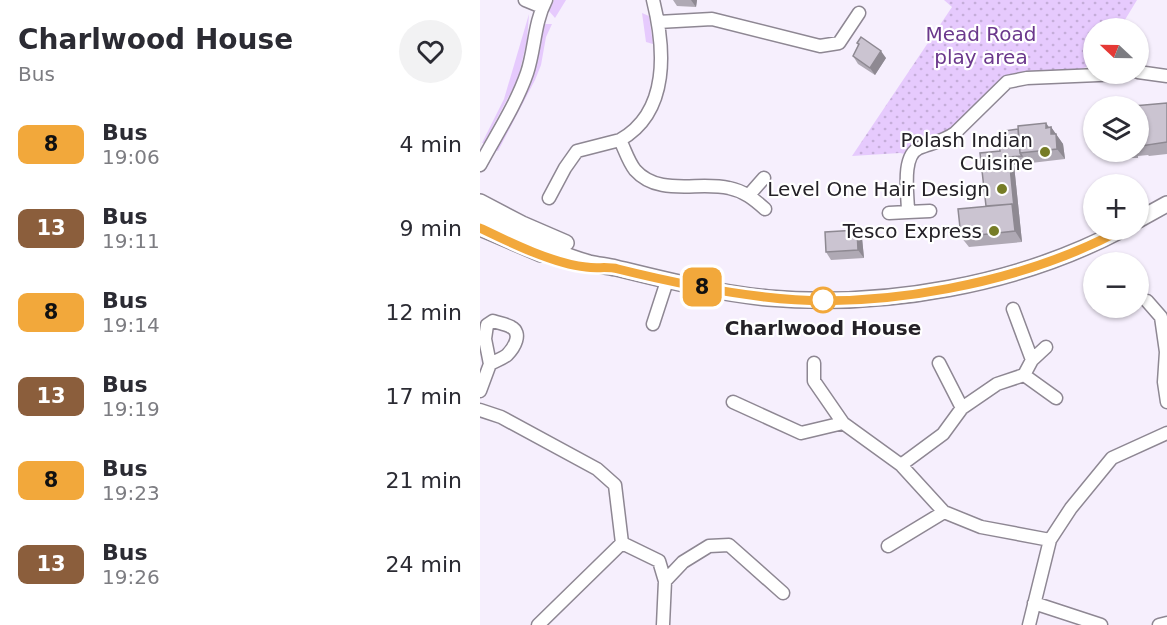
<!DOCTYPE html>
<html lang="en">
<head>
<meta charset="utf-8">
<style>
	body { margin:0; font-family:"DejaVu Sans",sans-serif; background:#f2f2f3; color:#2b2b33; height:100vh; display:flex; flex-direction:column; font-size:22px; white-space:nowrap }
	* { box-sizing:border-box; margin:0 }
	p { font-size:20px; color:#7c7c81 }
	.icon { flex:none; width:33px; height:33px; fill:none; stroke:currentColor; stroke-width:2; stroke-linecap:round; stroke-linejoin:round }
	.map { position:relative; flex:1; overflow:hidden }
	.side { display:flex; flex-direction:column; background:#fff; width:480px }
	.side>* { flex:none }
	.badge { padding:0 12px; border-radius:9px; font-size:21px; line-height:39px }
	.needle { width:39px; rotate:292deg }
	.tools { position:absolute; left:603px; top:18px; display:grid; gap:12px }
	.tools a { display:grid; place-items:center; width:66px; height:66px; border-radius:50%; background:#fff; box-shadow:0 2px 4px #0004; font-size:30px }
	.map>.badge { position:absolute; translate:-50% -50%; box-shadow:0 0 0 3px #fff }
	.round { display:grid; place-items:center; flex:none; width:63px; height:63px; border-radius:32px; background:#f2f2f3 }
	.headline { display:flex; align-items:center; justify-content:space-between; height:102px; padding:0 18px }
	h1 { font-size:28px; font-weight:700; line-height:45px }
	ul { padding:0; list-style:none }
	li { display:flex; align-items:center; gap:18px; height:84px; padding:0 18px }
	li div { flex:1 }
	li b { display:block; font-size:22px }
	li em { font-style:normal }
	li .badge { min-width:66px; font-weight:700; text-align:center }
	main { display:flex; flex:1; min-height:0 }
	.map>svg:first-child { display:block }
	.green { fill:#e6cafd }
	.park { fill:url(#park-dots) }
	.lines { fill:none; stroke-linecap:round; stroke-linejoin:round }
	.minor-casing { stroke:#8e8793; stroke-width:15 }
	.tertiary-casing { stroke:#8e8793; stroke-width:18 }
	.minor { stroke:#fff; stroke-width:12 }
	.tertiary { stroke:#fff; stroke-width:15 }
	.wall { fill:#afa9b4 }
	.shaded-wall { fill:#8e8992 }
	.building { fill:#cbc4d1; stroke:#8e8992; stroke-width:1.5 }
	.line-casing { stroke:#fff; stroke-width:14 }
	.line { stroke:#f2a83b; stroke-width:9 }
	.poi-dot { fill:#767c26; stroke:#fff; stroke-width:2 }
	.stop-dot { fill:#fff; stroke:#f2a83b; stroke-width:3 }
	.labels { text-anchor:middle; stroke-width:4.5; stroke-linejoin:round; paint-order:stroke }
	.park-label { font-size:20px; fill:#6b388c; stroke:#fff }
	.poi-label { font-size:20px; fill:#242127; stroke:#fff; text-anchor:end }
	.stop-label { font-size:20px; font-weight:bold; fill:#242127; stroke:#fff }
</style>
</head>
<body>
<main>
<section class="side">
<div class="headline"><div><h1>Charlwood House</h1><p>Bus</p></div><a class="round"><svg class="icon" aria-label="heart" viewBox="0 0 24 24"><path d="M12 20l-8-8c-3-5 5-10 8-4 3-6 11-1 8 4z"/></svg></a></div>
<ul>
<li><span class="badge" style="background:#f2a83b;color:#111">8</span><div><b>Bus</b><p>19:06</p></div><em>4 min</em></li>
<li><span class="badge" style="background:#8b5e3c;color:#fff">13</span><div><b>Bus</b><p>19:11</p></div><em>9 min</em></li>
<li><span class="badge" style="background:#f2a83b;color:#111">8</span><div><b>Bus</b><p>19:14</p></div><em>12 min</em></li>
<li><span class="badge" style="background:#8b5e3c;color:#fff">13</span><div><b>Bus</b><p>19:19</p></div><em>17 min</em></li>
<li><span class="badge" style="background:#f2a83b;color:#111">8</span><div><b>Bus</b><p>19:23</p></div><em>21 min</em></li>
<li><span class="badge" style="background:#8b5e3c;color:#fff">13</span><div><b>Bus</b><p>19:26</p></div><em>24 min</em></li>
</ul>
</section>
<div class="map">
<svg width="687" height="625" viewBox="0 0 687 625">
	<defs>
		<pattern id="park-dots" width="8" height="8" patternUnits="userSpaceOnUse" patternTransform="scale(1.5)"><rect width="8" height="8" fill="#e6cafd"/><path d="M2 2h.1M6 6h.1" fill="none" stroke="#c5add9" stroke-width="1.8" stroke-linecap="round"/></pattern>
	</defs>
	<rect width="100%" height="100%" fill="#f6effd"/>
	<path class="green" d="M 74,0 L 86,0 L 75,18 L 69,11 Z
		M 162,13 L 169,16 L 173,44 L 166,42 Z
		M 49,14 L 47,40 L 38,79 L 4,143 L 2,143 L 24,99 Z
		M 64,24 L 72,24 L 66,37 L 61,65 L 55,80 L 18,151 L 16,150 L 50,84 L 57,63 Z"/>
	<path class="park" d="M 464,0 L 657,0 L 640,28 L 614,28 L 613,63 L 587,77 L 537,79 L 475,133 L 430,155 L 420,153 L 372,156 L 472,7 Z"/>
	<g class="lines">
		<defs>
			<path id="minor" d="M 45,0 L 62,7
				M 178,22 L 232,19 L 340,46 L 359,43 L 379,13
				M 658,72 L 687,76
				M 140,140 C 190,112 185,48 173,0
				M 0,165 C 16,135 36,105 47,73 C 55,49 54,23 66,0
				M 269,195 L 284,178
				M 69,198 L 85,168 L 97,151 L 140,140 C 145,150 148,161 155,170 C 179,197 218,181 249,188 C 264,191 274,199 285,209
				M 428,212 L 450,211
				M 409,213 L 428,212 C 428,195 421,156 439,148 C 452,143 464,141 475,133 L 527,82 L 547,78 L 642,74
				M 667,301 L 681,317 L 686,352 L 684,382 L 687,402
				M 533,309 L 552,360
				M 173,324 L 187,281
				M 566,347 L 552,360 L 544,375 L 517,384 L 482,408 L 463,434 L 421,465 L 464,512 L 501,527 L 570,540
				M 334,363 L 334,381 L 363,423 L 421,465
				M 459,363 L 482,408
				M 544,375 L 576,398
				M 0,391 L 10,364 L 5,339 L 7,325 L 13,321 C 18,323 26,324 31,327 C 43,333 34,348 27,355 C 22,359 15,361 10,364
				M 253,402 L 321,433 L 363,423
				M 0,410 L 21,417 L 117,469 L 135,485 L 142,543
				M 142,543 L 179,561 L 185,581 L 183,625
				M 408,546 L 464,512
				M 185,581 L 203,562 L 229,546 L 249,545 L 303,593
				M 554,603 L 621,625
				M 58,625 L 142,543
				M 549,625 L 570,540 L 591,508 L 632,458 L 687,433
				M 679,625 L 687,623"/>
			<path id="tertiary" d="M 0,202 L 42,224 L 86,243
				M 0,216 C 33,233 74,253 109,263 C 118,265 127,266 136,268 C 185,280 236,293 288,298 C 405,308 537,285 641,230
				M 658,220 L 687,204
				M 0,228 L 61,254"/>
		</defs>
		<use href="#minor" class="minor-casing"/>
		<use href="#tertiary" class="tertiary-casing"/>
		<use href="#minor" class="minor"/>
		<use href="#tertiary" class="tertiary"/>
	</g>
	<path class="wall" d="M 193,0 L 217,0 L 216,7 L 197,6 Z
		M 377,43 L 406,58 L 395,75 L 378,64 L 373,56 L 378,45 Z
		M 687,103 L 687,154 L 669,156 L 668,155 L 658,156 L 658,158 L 651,158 L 646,152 L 658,152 L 658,106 Z
		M 566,123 L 569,127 L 571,127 L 583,144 L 585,159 L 534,165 L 542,242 L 489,247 L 481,237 L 506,206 L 520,151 L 538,129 Z
		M 377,230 L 382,238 L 384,258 L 351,260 L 346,252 Z"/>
	<path class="shaded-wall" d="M 211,0 L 217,0 L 216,7 Z
		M 401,51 L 406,58 L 395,75 L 390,68 Z
		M 566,123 L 571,131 L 571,127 L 583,144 L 585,159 L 577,149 L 566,128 Z
		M 529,157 L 534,165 L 542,242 L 535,231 L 532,204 Z
		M 377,230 L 382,238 L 384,258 L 378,250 Z"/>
	<path class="building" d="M 381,37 L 401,51 L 390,68 L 373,56 L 379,44 L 377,43 Z
		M 687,103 L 687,142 L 661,146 L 661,144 L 658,144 L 658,106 L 653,106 Z
		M 566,123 L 566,128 L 571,127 L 571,134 L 576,134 L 577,149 L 540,153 L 538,126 Z
		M 538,129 L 540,153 L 542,156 L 529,157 L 534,207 L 532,204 L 506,206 L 500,153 L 520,151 L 518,132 Z
		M 532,204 L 535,231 L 481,237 L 478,209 Z
		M 377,230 L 378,250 L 346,252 L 345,232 Z"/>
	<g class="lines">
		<defs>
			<path id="line" d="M 0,228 C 29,242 74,264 106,267 C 117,269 127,266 138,269 C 186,281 235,291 285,297 C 397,311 542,283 641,230"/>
		</defs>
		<use href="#line" class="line-casing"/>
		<use href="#line" class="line"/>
	</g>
	<g class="poi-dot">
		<circle cx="565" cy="152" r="6"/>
		<circle cx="522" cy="189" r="6"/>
		<circle cx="514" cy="231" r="6"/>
	</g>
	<circle class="stop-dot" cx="343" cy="300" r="12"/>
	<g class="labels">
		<g class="park-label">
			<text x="501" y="41">Mead Road<tspan x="501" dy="23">play area</tspan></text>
		</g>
		<g class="poi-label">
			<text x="553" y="147">Polash Indian<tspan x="553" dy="23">Cuisine</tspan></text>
			<text x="510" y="196">Level One Hair Design</text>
			<text x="502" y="238">Tesco Express</text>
		</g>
		<g class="stop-label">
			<text x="343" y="335">Charlwood House</text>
		</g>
	</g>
</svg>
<div class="tools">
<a><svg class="needle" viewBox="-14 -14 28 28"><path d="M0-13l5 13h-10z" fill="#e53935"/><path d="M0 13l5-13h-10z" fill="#7c7c81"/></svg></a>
<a><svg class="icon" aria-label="layers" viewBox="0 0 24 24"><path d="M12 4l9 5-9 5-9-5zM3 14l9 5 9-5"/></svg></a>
<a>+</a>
<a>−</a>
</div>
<b class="badge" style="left:222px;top:287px;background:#f2a83b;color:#111">8</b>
</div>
</main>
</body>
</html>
